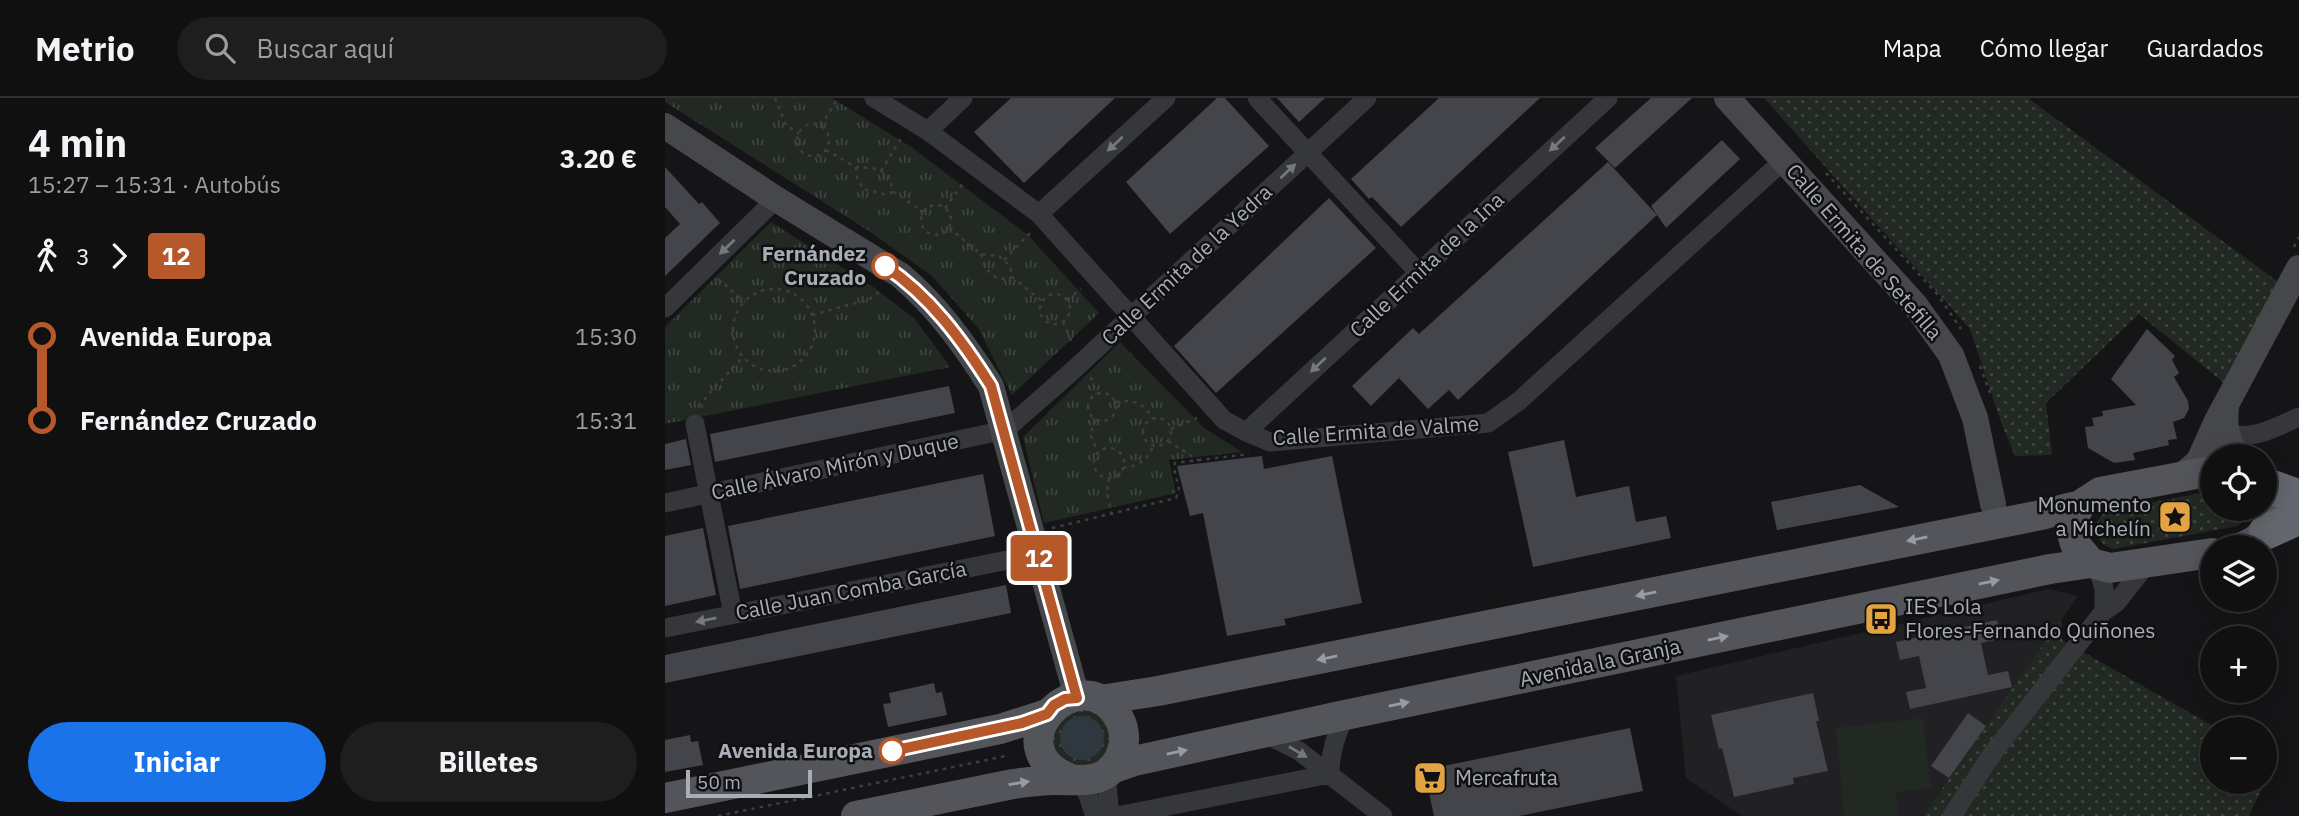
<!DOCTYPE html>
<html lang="es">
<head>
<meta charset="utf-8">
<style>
	body { margin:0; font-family:"IBM Plex Sans",sans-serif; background:#1e1e1f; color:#f1f3f6; height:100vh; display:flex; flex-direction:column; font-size:26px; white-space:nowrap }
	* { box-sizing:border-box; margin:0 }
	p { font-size:23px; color:#9c9d9f }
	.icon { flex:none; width:38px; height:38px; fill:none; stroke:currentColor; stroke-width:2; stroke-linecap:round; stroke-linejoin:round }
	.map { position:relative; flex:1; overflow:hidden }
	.drawer { display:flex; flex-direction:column; background:#101011; width:665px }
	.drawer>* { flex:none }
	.badge { padding:0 14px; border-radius:5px; font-size:24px; line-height:46px }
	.buttons { position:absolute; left:1535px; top:346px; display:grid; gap:14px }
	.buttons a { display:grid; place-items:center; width:77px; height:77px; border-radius:50%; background:#101011; box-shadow:0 4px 18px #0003,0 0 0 2px #303031; font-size:35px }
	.scale { position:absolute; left:21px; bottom:18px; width:126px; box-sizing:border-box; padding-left:7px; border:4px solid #a8adb6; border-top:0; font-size:19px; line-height:24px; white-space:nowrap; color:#a8adb6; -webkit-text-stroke:5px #101012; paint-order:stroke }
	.map>.badge { position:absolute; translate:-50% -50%; box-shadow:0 0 0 4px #fff }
	.legs { display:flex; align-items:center; gap:10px; height:77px; padding:0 28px; font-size:23px }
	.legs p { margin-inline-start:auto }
	.overview { display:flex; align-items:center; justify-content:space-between; height:119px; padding:0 28px }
	h1 { font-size:38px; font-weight:700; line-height:52px }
	.primary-button { display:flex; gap:14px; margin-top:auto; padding:14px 28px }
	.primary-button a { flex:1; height:80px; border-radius:42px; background:#1a73e8; color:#fff; font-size:28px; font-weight:700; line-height:80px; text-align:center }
	.primary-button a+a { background:#1e1e1f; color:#f1f3f6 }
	ul { padding:0 28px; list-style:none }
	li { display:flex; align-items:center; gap:24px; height:84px; font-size:26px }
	li i { display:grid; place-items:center; width:10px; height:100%; margin:0 9px; background:currentColor }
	li i::after { content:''; width:18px; height:18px; margin:-9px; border:5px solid; border-radius:50%; background:#101011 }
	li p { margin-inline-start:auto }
	li:first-child i { background:linear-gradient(#0000 50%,currentColor 0) }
	li:last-child i { background:linear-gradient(currentColor 50%,#0000 0) }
	header { display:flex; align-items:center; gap:42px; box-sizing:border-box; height:98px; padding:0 35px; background:#101011; border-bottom:2px solid #303031 }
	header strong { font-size:33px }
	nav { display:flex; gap:38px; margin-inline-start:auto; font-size:24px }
	.search { width:490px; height:63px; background:#1e1e1f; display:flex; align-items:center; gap:18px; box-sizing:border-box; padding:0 24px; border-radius:38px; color:#9c9d9f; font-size:26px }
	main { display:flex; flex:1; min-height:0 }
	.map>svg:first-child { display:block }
	.built { fill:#212124 }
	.grass { fill:url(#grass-dots) }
	.park { fill:url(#park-tufts) }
	.pitch { fill:#222922 }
	.water { fill:#2f383e }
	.building { fill:#44454a }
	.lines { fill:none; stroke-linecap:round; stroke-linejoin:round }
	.path { stroke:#3c3e42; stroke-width:2.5; stroke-dasharray:3.5 5; stroke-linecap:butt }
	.street { stroke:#36373b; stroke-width:19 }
	.secondary { stroke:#45474b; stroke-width:26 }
	.primary { stroke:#53555a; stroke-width:30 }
	.highway { stroke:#63666c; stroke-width:35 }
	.oneway { fill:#75787f }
	.oneway2 { fill:#979ba4 }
	.line-1-casing { stroke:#fff; stroke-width:16 }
	.line-1 { stroke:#b6582a; stroke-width:10 }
	.stop-1-dot { fill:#fff; stroke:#b6582a; stroke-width:3.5 }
	.labels { text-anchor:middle; stroke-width:5; stroke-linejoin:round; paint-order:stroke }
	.street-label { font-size:21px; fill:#a8adb6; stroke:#101012 }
	.stop-label { font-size:21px; font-weight:bold; fill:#a8adb6; stroke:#101012; text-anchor:end }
	.poi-label { font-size:21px; fill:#a8adb6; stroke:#101012; text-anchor:start }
</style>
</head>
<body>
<header>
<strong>Metrio</strong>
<div class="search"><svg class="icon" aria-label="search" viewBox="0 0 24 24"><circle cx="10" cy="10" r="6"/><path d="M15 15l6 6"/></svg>Buscar aquí</div>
<nav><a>Mapa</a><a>Cómo llegar</a><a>Guardados</a></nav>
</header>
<main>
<section class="drawer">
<div class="overview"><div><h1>4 min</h1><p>15:27 – 15:31 · Autobús</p></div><b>3.20 €</b></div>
<div class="legs"><svg class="icon" aria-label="walk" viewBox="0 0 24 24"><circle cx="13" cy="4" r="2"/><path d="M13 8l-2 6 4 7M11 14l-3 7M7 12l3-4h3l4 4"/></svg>3<svg class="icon" aria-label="forward" viewBox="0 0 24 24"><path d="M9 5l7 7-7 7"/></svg><b class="badge" style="background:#b6582a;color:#fff">12</b></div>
<ul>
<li><i style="color:#b6582a"></i><b>Avenida Europa</b><p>15:30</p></li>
<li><i style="color:#b6582a"></i><b>Fernández Cruzado</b><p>15:31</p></li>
</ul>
<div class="primary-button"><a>Iniciar</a><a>Billetes</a></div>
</section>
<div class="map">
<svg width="1634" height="718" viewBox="0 0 1634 718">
	<defs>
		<pattern id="grass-dots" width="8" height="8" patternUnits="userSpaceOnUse" patternTransform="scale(1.75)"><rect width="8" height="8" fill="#222922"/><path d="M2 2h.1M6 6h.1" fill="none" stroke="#3f4540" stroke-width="1.8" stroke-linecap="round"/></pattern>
		<pattern id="park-tufts" width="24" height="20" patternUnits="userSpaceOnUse" patternTransform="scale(1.75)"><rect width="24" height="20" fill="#222922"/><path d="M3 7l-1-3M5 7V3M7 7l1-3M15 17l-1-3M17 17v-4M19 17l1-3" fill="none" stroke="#3f4540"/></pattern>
	</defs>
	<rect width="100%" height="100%" fill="#151517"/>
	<path class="built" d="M 1384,491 L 1413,498 L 1258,718 L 1077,718 L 1021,680 L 1011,578 Z"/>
	<path class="grass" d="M 1099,0 L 1363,0 L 1624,192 L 1569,293 L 1474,216 L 1381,305 L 1387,357 L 1350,358 L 1337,327 L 1305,231 Z
		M 1547,393 L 1547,411 L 1586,411 L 1583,421 L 1572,428 L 1449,451 C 1429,446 1424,425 1442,413 Z
		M 1396,521 L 1397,542 L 1555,632 L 1547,632 L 1547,684 L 1600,684 L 1600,657 L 1610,663 L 1584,718 L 1258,718 Z
		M 410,610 L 438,616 L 448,643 L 432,667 L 412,671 L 388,651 L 387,630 Z"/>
	<path class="park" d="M 0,0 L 167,0 L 246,49 L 363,137 L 434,215 L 347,297 L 313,230 L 267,178 L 201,131 L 0,4 Z
		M 106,124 L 211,191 L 250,221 L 285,269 L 0,326 L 0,229 Z
		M 455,244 L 539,330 L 577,354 L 504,362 L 511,395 L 379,425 L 358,339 Z"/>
	<path class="pitch" d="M 1258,620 L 1266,690 L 1231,694 L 1233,718 L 1179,718 L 1171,630 Z"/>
	<path class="water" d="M395 640a22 22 0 1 1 44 0a22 22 0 1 1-44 0Z"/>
	<path class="building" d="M 346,0 L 450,0 L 359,85 L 309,34 Z
		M 552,0 L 560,0 L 604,48 L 505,136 L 461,84 Z
		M 612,0 L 660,0 L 634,24 Z
		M 774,0 L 875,0 L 736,129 L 707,99 L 704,101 L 686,81 Z
		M 986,0 L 1027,0 L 950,70 L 930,50 Z
		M 1057,42 L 1075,61 L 1001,130 L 986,108 Z
		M 943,64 L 992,117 L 793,302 L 784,292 L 763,311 L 734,280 L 706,308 L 687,288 L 748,230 L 754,236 Z
		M 0,69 L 34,106 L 37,104 L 55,125 L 0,178 L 0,140 L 15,126 L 0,109 Z
		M 664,100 L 711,150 L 551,295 L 509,248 Z
		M 1482,231 L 1510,258 L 1507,262 L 1514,275 L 1509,279 L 1523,303 L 1524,311 L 1519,320 L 1508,324 L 1512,341 L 1503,342 L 1504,347 L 1468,355 L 1470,362 L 1449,365 L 1423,350 L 1420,329 L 1429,328 L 1427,320 L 1438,318 L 1437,313 L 1471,307 L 1446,281 Z
		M 284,288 L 290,315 L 50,364 L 45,336 Z
		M 21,341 L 26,367 L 0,372 L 0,346 Z
		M 899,342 L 911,399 L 964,388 L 971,424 L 1001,418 L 1006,440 L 868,469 L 843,354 Z
		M 597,358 L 599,371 L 667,358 L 697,505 L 619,521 L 621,527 L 562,538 L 538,415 L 525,418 L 512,368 Z
		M 318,376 L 330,438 L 75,491 L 63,428 Z
		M 1195,387 L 1234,409 L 1112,432 L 1106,404 Z
		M 38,430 L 51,497 L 0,508 L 0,438 Z
		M 341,487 L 346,515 L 0,585 L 0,557 Z
		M 1332,522 L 1336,541 L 1316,545 L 1323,577 L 1343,573 L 1347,589 L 1245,611 L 1241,594 L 1261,590 L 1254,558 L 1235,562 L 1231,544 Z
		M 269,585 L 271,595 L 277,594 L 282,617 L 223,629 L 218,606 L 226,605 L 224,595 Z
		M 1148,595 L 1154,623 L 1151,623 L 1163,673 L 1128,680 L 1129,686 L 1069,699 L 1057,650 L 1054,651 L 1046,617 Z
		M 1303,615 L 1321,628 L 1284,680 L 1266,668 Z
		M 965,630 L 978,693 L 854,718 L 769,718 L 759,672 Z
		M 25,637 L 26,644 L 33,643 L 38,667 L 0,674 L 0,642 Z"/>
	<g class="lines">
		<path class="path" d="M 110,0 L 121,27 L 134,36
			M132 42a16 16 0 1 1 32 0a16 16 0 1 1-32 0Z
			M 156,28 L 173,0
			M 161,52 L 191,69 L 214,71 L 224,80 L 229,94 L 258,114
			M 191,69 L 192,80 L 198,91 L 218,96 L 229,94
			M 216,73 L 238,37
			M 1161,75 L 1273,197 L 1296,231
			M256 122a15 15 0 1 1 30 0a15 15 0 1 1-30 0Z
			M 280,110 L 299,84
			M 284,130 L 316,156 L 334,158 L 339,162 L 345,168 L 347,179 L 377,203
			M 1629,149 L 1634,139
			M 316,156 C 320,172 329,186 347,179
			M 339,162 L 366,134
			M 53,181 L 80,204
			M68 232a41 41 0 1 1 82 0a41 41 0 1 1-82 0Z
			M375 211a15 15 0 1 1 30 0a15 15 0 1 1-30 0Z
			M 402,202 L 416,191
			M 147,217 L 205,201 L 218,191
			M 398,224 L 408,247
			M 1315,268 L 1325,295
			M 426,279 L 431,296
			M423 309a14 14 0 1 1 28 0a14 14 0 1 1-28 0Z
			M 451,304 C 467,301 480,305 487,320
			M 36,310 L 41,299 L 78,259
			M478 334a14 14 0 1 1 28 0a14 14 0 1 1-28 0Z
			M 431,322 L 425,336 L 433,355
			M 506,331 L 532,320
			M 503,343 L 533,362
			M429 365a15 15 0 1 1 30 0a15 15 0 1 1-30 0Z
			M 458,370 C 473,368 484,362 488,347
			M 444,380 L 442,394 L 446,415
			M 387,430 L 511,400 L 514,392 L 509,370 L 510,365 L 584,356
			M 53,718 L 341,658"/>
		<path class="street" d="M 209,0 L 263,33 L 374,116 L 559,322 L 581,334 L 605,344 L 823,325 L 854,303 L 1119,62
			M 592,0 L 754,175
			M 263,33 L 298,0
			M 374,116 L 501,0
			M 0,210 L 111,101
			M 30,326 L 68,516
			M 581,334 L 943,0
			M 1561,335 C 1588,343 1609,330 1634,319
			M 0,405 L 340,332 L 404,276 L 702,0
			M 1432,468 L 1439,490 L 1439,513
			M 0,530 L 373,456
			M 598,635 L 634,653 L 718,718
			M 441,676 L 445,718
			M 665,676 C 665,654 671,638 680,617
			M 418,683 L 430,718
			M 452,718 L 665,676
			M 1287,718 L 1327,656 L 1439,513 L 1451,505 L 1482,466"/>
		<path class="secondary" d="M 1062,0 L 1250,207 L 1286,257 L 1310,320 L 1328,406
			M 0,28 L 111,101 L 235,177 C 272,208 300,247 326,288 L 412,599
			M 1561,309 C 1559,329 1561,342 1574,359
			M 1517,378 L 1534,363 L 1551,325 L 1634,170"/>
		<path class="primary" d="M 1547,373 L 1435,394 L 1415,407 L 1408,422 L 1407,435 L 1410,446 L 1426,465 L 1445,470 L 1547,455
			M 1574,450 C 1594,443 1604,433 1609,412
			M 435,602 L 493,593 L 1376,417 L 1415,407
			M 446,671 L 469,663 L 680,617 L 1385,471 L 1426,465
			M 0,700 L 335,631 L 382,616
			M 191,718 L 348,686 C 362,684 376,682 391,682 C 419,682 446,687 457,653 C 461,641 459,627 452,617 C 413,557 324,652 409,682"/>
		<path class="highway" d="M 1606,389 L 1634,399
			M 1601,434 L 1634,419"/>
	</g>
	<defs><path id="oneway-solid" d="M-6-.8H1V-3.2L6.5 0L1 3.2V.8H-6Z" transform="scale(1.75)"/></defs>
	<g class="oneway">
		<use href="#oneway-solid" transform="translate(450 46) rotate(137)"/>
		<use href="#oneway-solid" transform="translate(892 46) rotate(137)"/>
		<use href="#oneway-solid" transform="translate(623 73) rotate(-43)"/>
		<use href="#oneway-solid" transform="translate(62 149) rotate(136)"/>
		<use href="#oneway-solid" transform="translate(653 267) rotate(137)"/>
		<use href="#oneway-solid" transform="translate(41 522) rotate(169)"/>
		<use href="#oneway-solid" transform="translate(633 654) rotate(31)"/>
	</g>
	<g class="oneway2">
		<use href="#oneway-solid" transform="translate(1252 441) rotate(169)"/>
		<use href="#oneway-solid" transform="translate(1324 484) rotate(-12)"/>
		<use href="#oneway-solid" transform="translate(981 496) rotate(169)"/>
		<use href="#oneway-solid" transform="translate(1053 540) rotate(-12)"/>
		<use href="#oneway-solid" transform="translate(662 560) rotate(169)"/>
		<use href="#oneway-solid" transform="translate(734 606) rotate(-12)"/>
		<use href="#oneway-solid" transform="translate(512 654) rotate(-12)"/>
		<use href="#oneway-solid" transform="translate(354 685) rotate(-9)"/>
	</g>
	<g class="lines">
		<defs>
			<path id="line-1" d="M 220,168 C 265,198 297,242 326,288 L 412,600 L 400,601 L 389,607 L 382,616 L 357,625 L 227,653"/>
		</defs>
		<use href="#line-1" class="line-1-casing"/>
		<use href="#line-1" class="line-1"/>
	</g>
	<defs>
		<symbol id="sight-square" viewBox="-11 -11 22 22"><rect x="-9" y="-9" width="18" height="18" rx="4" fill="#e3a341" stroke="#101012"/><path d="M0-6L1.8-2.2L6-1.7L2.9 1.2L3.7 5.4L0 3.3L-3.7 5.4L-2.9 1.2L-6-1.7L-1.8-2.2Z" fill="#111"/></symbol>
		<symbol id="bus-square" viewBox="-11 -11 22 22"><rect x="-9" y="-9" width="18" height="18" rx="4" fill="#e3a341" stroke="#101012"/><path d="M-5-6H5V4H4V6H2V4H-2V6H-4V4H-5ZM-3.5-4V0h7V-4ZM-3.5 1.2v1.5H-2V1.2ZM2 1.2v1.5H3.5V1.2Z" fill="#111"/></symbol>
		<symbol id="supermarket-square" viewBox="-11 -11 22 22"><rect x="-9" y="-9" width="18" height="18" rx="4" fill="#e3a341" stroke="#101012"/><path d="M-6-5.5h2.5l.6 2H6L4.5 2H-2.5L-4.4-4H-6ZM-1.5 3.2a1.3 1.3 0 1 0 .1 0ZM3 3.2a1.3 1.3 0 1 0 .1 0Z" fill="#111"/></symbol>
	</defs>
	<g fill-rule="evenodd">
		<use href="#sight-square" x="1491" y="400" width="38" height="38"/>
		<use href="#bus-square" x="1197" y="502" width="38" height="38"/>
		<use href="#supermarket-square" x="746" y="661" width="38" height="38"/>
	</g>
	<g class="stop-1-dot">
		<circle cx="220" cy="168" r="12"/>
		<circle cx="227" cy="653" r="12"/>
	</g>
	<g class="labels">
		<g class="street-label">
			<text transform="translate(1199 154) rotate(49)" y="7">Calle Ermita de Setefilla</text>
			<text transform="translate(522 167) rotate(-43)" y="7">Calle Ermita de la Yedra</text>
			<text transform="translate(762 167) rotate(-43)" y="7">Calle Ermita de la Ina</text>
			<text transform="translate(711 333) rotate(-4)" y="7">Calle Ermita de Valme</text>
			<text transform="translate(170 369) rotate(-12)" y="7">Calle Álvaro Mirón y Duque</text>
			<text transform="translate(186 493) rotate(-11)" y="7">Calle Juan Comba García</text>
			<text transform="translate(935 565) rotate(-12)" y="7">Avenida la Granja</text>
		</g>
		<g class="stop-label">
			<text x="201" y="163">Fernández<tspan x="201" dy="24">Cruzado</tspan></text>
			<text x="208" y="660">Avenida Europa</text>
		</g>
		<g class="poi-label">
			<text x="1486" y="414" text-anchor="end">Monumento<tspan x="1486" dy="24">a Michelín</tspan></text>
			<text x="1240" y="516">IES Lola<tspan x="1240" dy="24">Flores-Fernando Quiñones</tspan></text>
			<text x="790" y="687">Mercafruta</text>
		</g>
	</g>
</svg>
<div class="buttons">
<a><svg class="icon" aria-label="locate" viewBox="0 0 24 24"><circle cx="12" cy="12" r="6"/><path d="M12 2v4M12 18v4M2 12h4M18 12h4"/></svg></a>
<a><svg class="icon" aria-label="layers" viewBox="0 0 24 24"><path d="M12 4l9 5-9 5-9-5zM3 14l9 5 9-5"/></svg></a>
<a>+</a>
<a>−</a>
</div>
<div class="scale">50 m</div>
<b class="badge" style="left:374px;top:460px;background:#b6582a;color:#fff">12</b>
</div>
</main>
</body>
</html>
